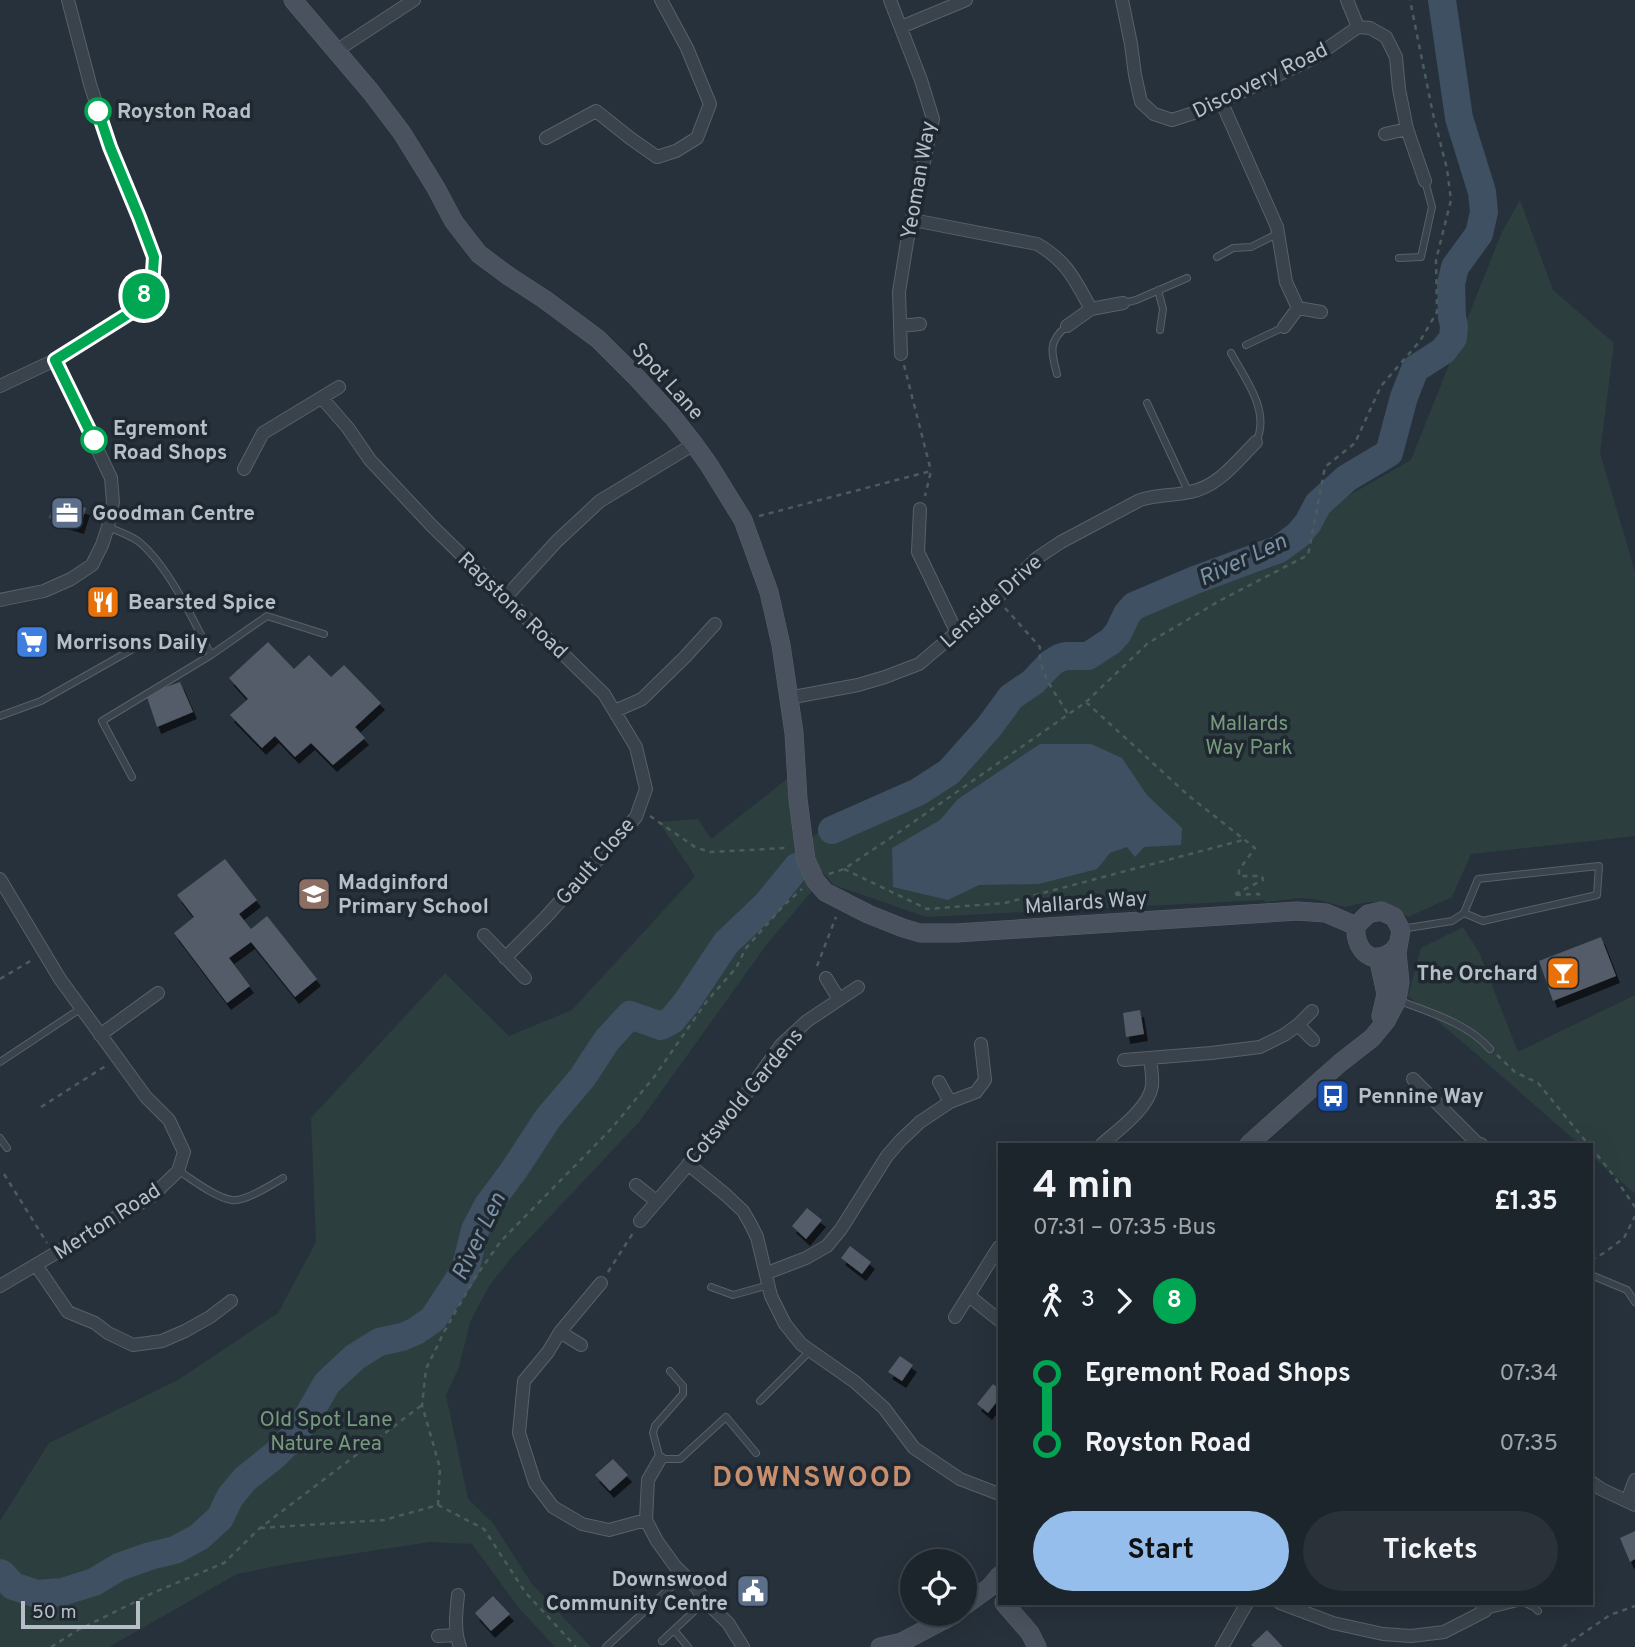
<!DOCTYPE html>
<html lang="en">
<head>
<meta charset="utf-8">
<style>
	body { margin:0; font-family:Overpass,sans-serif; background:#2a3138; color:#f1f3f6; height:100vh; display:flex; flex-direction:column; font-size:26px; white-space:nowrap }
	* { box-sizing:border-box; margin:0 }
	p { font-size:23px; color:#a0a5a9 }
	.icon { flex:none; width:38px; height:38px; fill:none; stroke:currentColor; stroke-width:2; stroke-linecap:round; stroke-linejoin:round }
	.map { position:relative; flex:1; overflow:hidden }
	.side { position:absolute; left:998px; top:1143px; width:595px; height:462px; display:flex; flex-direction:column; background:#1d252c; border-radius:0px; box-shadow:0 7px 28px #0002,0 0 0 2px #3b4248 }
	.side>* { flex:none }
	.badge { padding:0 14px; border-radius:23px; font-size:24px; line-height:46px }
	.tools { position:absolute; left:900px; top:1549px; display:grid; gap:14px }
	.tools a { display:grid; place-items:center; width:77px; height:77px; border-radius:50%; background:#1d252c; box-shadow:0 7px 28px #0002,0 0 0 2px #3b4248; font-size:35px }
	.scale { position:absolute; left:21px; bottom:18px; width:119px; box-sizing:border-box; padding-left:7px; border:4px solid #b6bec7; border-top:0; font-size:19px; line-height:24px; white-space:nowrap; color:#b6bec7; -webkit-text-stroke:5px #1f2830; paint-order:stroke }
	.map>.badge { position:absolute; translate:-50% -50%; box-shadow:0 0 0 4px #fff }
	.legs { display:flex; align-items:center; gap:10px; height:77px; padding:0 35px; font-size:23px }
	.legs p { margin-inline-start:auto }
	.headline { display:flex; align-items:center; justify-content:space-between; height:119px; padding:0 35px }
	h1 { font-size:38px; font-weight:700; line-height:52px }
	.cta { display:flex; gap:14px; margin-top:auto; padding:14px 35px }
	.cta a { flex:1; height:80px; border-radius:42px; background:#96beec; color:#111; font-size:28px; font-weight:700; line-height:80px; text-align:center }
	.cta a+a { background:#2a3138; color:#f1f3f6 }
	ul { padding:0 35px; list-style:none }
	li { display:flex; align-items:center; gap:24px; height:70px; font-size:26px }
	li i { display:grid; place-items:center; width:10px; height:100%; margin:0 9px; background:currentColor }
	li i::after { content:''; width:18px; height:18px; margin:-9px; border:5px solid; border-radius:50%; background:#1d252c }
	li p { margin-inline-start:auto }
	li:first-child i { background:linear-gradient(#0000 50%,currentColor 0) }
	li:last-child i { background:linear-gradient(currentColor 50%,#0000 0) }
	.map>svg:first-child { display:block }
	.green { fill:#2c3f3e }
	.water { fill:#3e5062 }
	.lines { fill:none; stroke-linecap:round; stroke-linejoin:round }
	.river { stroke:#3e5062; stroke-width:28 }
	.building { fill:#525c68; filter:url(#shadow) }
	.lane-casing { stroke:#586169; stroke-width:8 }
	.street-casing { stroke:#586169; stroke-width:14 }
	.secondary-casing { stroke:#586169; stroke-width:19 }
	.path { stroke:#4b5c5d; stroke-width:2.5; stroke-dasharray:5 5; stroke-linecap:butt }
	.lane { stroke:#3a434b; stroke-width:6 }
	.street { stroke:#3a434b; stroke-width:12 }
	.secondary { stroke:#49525e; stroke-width:18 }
	.line-1-casing { stroke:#fff; stroke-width:16 }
	.line-1 { stroke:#00a651; stroke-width:10 }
	.stop-1-dot { fill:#fff; stroke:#00a651; stroke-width:3.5 }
	.labels { text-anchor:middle; stroke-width:7; stroke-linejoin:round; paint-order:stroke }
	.street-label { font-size:21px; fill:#b6bec7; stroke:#1f2830 }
	.stop-label { font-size:21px; font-weight:bold; fill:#b6bec7; stroke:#1f2830; text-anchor:start }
	.poi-label { font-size:21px; font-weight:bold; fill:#b6bec7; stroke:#1f2830; text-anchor:start }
	.park-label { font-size:21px; fill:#779a7d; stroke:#1f2830 }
	.water-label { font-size:23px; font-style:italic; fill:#7a91a6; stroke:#1f2830 }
	.district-label { font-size:28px; font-weight:bold; letter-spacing:2px; fill:#c88f6f; stroke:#1f2830 }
</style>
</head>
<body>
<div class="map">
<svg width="1635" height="1647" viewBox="0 0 1635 1647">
	<defs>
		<filter id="shadow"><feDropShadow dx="4" dy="7" stdDeviation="0" flood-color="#0009"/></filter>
	</defs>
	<rect width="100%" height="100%" fill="#27313b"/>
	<path class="green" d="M 1520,200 L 1553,290 L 1614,343 L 1600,453 L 1635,572 L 1635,836 L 1471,854 L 1452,897 L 1408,917 L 1379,902 L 1367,902 L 1345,907 L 1315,899 L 1300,898 L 1265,902 L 1264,900 L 926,917 L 834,885 L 816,866 L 818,884 L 767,944 L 640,1121 L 511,1258 L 489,1286 L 470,1322 L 459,1367 L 446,1395 L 468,1499 L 493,1523 L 532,1584 L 591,1647 L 555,1647 L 518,1607 L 472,1544 L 430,1542 L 292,1563 L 237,1574 L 109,1647 L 0,1647 L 0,1521 L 49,1443 L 178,1380 L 278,1313 L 316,1242 L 311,1118 L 445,973 L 509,1036 L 572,1010 L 695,876 L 659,822 L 698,819 L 711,839 L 796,772 L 810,839 L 830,824 L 895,796 L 931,777 L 951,759 L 996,706 L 1045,656 L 1072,655 L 1090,649 L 1104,637 L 1132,604 L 1277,547 C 1296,535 1305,523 1314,503 L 1327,508 L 1411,460 L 1502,232 Z
		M 1463,927 L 1479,952 L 1518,1052 L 1635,995 L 1635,1194 L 1591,1155 L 1591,1144 L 1579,1144 L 1466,1045 L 1408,996 L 1421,948 Z"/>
	<path class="water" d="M 1040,744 L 1091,744 L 1122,758 L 1147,795 L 1182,828 L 1181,845 L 1144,847 L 1135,857 L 1127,847 L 1110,853 L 1097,869 L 1039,884 L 979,885 L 948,900 L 893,887 L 892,848 L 940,820 L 958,799 Z"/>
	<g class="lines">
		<path class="river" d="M 832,830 L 918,792 L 949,772 L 989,727 L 1011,697 L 1033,682 L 1051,663 L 1059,658 L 1066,656 L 1088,656 L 1111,641 L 1118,633 L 1127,614 L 1134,606 L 1195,580 L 1279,549 L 1298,535 L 1308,523 L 1318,504 L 1347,478 L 1389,453 L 1404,397 L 1415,369 L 1443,351 L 1453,338 L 1454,326 L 1452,317 L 1451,284 L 1455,267 L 1479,234 L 1484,212 L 1482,192 L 1459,118 L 1442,0
			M 0,1573 L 2,1574 L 13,1586 L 37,1594 L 62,1592 L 94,1582 L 119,1567 L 150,1556 L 175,1550 L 199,1537 L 220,1518 L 230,1497 L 245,1479 L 275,1455 L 291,1439 L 308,1416 L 327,1383 L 355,1357 L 379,1342 L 402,1337 L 416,1331 L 433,1319 L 465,1270 L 475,1230 L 488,1205 L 514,1170 L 548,1118 L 582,1078 L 607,1040 L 630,1015 L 661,1026 L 672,1020 L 686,1003 L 726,943 L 766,905 L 797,867"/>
	</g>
	<path class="building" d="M 55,499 L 86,508 L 80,527 L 49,518 Z
		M 268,642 L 294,669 L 309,655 L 331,677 L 344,665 L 381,703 L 355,727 L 365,738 L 333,765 L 311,743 L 295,757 L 275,736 L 262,748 L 230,715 L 248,699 L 229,678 Z
		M 180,682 L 193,712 L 157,727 L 146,694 Z
		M 225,859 L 257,900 L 239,914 L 251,929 L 267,916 L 317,979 L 295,997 L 251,942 L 229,958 L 250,986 L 227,1003 L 174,933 L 194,917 L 177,895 Z
		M 1601,937 L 1616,976 L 1553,1001 L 1539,961 Z
		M 1140,1010 L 1144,1034 L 1126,1037 L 1123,1013 Z
		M 807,1208 L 822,1220 L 806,1239 L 792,1226 Z
		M 850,1246 L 871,1262 L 862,1274 L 841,1258 Z
		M 900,1356 L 913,1365 L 902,1381 L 888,1372 Z
		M 993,1384 L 999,1389 L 999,1399 L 988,1413 L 977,1404 Z
		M 613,1459 L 628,1475 L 610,1491 L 595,1475 Z
		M 1635,1531 L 1635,1559 L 1630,1562 L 1620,1538 Z
		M 493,1596 L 510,1614 L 491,1631 L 475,1613 Z
		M 1267,1630 L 1283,1647 L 1254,1647 L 1251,1645 Z"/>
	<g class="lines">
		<defs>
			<path id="lane" d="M 1217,257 L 1233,248 L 1251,247 L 1277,234
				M 1399,258 L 1421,257 L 1432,207 L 1425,181
				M 1158,290 L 1163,309 L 1160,330
				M 1124,303 L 1136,300 L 1187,278
				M 1246,345 L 1284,327
				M 1231,353 C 1245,379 1271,411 1256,442
				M 1057,374 C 1051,352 1048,341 1067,326
				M 1147,403 L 1189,493
				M 108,527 C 118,531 129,535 138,541 C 168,565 194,621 211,655 L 102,721 L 132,777
				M 211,655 L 267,616 L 324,634
				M 0,716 L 41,701 L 147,641
				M 1401,929 L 1452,921 L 1464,913 L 1478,879 L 1599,866 L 1597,895 L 1483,921 L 1464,913
				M 1400,1001 C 1431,1013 1467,1023 1490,1049
				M 0,1062 L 80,1009
				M 0,1138 L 7,1148
				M 179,1171 C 193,1180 216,1198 232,1200 C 245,1202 271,1185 283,1178
				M 1591,1275 L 1627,1290 L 1635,1302
				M 711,1287 L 733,1295 L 769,1285
				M 670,1371 L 683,1386 L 683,1394 L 655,1426 L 653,1433 L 660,1459 L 680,1459 L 726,1417 L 756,1453
				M 760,1401 L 810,1351
				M 1525,1603 L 1534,1607 L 1538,1611
				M 1485,1611 L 1517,1603
				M 674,1630 L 688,1647
				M 662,1641 L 705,1601
				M 606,1647 L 684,1575"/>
			<path id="street" d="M 890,0 L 921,80 L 933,119 L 907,242 L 899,292 L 901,354
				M 1122,0 L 1131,44 L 1135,75 L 1141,102 L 1154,114 L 1172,120 L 1203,110 L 1312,59 L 1358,27 L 1370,28 L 1386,37 L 1396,57 L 1399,89 L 1407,129 L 1425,181
				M 1347,0 L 1358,27
				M 901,27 L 966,0
				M 336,51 L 414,0
				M 1221,101 L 1277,227 L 1286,282 L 1298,308
				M 1385,134 L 1407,129
				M 546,138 L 596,111 L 630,138 L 657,157 L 676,151 L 697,138 L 710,104 L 687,48 L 661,0
				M 913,220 L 1037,244 C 1067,261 1075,280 1091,309
				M 900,326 L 920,324
				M 1067,326 L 1091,309 L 1123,303
				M 1284,327 L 1298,308 L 1321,312
				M 0,386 L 55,360 L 130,313 L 152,287 L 154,257 L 140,217 L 110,147 L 90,84 L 68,0
				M 322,398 L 348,428 L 370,460 L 432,526 L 604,694 L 636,747 L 646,789 L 636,817 L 545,918 L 505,958
				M 244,469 L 263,433 L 339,387
				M 920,509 L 918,552 L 957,633
				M 505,598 L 557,541 L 600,501 L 694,444
				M 0,600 L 44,591 L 71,579 L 92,565 L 102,545 L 108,527 L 113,502 L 111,478 L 55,360
				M 788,698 L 858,685 L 885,677 L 919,664 L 997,598 L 1037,558 L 1061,542 L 1140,500 C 1157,494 1173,496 1190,492 C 1218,487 1237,461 1256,442
				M 615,711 L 642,699 L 685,657 L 715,624
				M 0,879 L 60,979 L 146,1097 L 169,1120 L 184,1152 L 178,1171 L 152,1196 L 0,1286
				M 484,935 L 525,978
				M 826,978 L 839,999
				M 1298,1025 L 1313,1040
				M 100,1035 L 158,993
				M 1124,1060 L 1211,1053 L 1260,1047 L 1284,1035 L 1298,1025 L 1312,1011
				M 1413,1079 L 1477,1143 L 1481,1144
				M 939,1082 L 950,1102
				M 1102,1144 C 1117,1131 1149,1108 1152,1086 C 1153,1078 1151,1067 1150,1058
				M 688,1164 L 726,1195 L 743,1211 L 750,1223 L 757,1237 L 771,1296 L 785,1324 L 801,1344 L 855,1382 L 884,1408 L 914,1448 L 960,1479 L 999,1494
				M 636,1185 L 656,1201
				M 640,1221 L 734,1111 L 781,1045 L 807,1021 L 858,987
				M 36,1265 L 68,1312 L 95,1323 L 108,1333 L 133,1345 L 162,1341 L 185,1331 L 210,1317 L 231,1301
				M 767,1273 L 806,1258 L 827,1246 L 841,1229 L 887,1156 L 900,1141 L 920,1122 L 950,1102 L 976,1092 L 985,1080 L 981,1044
				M 601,1283 L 560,1332 L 548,1352 L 524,1381 L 519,1433 L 535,1483 L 553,1507 L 582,1524 L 609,1530 L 646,1520
				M 969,1296 L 999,1320
				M 955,1317 L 999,1247
				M 560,1332 L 581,1345
				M 660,1459 L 648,1480 L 646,1520 L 657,1541 L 675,1566 L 697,1588 L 705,1601 L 728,1623 L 743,1647
				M 1591,1482 L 1601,1489 L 1635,1505
				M 1627,1501 L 1635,1480
				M 458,1595 C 456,1613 454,1630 460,1647
				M 1280,1603 L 1333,1623 L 1383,1634 L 1411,1636 L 1444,1632 L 1485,1611 L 1481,1603
				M 438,1636 L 456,1635
				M 1222,1647 L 1247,1603"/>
			<path id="secondary" d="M 293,0 L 371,92 L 402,133 L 436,188 L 454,222 L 479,254 L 510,277 L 544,299 L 598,339 L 638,379 L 672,416 L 694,444 L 709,465 L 743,520 L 769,592 L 781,645 L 794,733 L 798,799 L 804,846 L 806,860 L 815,880 L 825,892 L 868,914 L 903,928 L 920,933 L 956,933 L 1297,911 L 1326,913 L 1356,926
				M 1378,957 L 1386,994 L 1381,1016
				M 1249,1144 L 1340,1063 L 1372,1038 L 1386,1021 L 1397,1000 L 1400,982 L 1397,953 L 1401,930 L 1394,917 L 1381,911 L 1368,914 L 1356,926 C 1354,946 1369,967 1390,953 C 1394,951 1396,947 1398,944
				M 1004,1603 L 1030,1633 L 1037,1647
				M 964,1606 L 990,1587 L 999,1576
				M 880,1647 L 902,1642 L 955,1614"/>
		</defs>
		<use href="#lane" class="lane-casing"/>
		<use href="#street" class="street-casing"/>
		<use href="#secondary" class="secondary-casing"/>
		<path class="path" d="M 904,365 L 931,471
			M 759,516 L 931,471 L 925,496
			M 1005,608 L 1040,647 C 1037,671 1056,694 1068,714
			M 1086,702 L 1148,643 L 1221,600 L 1308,555 L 1325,467 L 1355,443 L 1381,386 L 1420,341 L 1437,312 L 1436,260 L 1451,200 L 1447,169 L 1433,114 L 1410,0
			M 650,816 L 695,847 L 710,852 L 786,848
			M 844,869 L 927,909 L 1005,903 L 1243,840
			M 829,874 L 844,869 L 892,837 L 1086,702 L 1189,796 L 1255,848 L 1239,870 L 1239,876 L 1262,876 L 1263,880 L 1233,895 L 1259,894 L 1259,896
			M 817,966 L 836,917
			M 0,979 L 32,960
			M 1497,1055 L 1515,1072 L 1538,1083 L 1588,1144
			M 41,1107 L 104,1067 L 106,1064
			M 1591,1147 L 1613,1175 L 1635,1207
			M 4,1174 L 47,1243
			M 1591,1260 L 1604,1253 L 1624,1238 L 1635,1216
			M 608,1272 L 633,1233
			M 438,1505 L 440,1468 L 422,1405 L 426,1369 L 444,1332 L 474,1279 L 501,1241 L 612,1128 L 654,1077 L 707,1001 L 736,968 L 746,948 L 784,905 L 802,889
			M 260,1528 L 384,1520 L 438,1505 L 484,1529 L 525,1592 L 576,1647
			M 51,1647 L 78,1630 L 155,1592 L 224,1563 L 260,1528 L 422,1405
			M 1563,1647 L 1610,1615 L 1635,1606"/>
		<use href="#lane" class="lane"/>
		<use href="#street" class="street"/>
		<use href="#secondary" class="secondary"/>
	</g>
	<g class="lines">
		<defs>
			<path id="line-1" d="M 94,440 L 55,360 L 130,313 L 152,287 L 154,257 L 139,217 L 110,147 L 98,111"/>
		</defs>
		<use href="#line-1" class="line-1-casing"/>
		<use href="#line-1" class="line-1"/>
	</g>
	<defs>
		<symbol id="office-square" viewBox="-11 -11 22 22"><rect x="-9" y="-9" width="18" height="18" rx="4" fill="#5c6f8a" stroke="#1f2830"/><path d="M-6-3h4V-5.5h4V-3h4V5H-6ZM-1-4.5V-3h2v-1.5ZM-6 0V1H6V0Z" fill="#fff"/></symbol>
		<symbol id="restaurant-square" viewBox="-11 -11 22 22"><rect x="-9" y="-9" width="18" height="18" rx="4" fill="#e8710a" stroke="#1f2830"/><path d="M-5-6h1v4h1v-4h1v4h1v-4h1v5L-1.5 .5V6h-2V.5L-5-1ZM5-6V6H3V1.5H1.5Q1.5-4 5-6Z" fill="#fff"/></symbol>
		<symbol id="supermarket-square" viewBox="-11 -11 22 22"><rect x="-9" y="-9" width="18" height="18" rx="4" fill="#3f7fe0" stroke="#1f2830"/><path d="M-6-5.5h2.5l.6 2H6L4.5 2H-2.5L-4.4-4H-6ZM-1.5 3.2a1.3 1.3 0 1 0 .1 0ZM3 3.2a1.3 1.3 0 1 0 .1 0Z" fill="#fff"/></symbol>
		<symbol id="school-square" viewBox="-11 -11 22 22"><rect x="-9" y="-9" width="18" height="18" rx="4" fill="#8d6e63" stroke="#1f2830"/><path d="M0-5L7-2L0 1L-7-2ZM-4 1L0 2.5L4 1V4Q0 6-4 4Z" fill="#fff"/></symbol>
		<symbol id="bar-square" viewBox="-11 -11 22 22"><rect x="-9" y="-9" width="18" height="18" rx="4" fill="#e8710a" stroke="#1f2830"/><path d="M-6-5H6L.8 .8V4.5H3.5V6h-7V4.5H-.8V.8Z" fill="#fff"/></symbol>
		<symbol id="bus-square" viewBox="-11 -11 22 22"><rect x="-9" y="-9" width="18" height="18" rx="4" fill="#1a4fb4" stroke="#1f2830"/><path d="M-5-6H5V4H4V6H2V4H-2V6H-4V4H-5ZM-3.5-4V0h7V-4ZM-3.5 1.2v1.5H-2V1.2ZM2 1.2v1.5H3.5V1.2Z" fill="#fff"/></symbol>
		<symbol id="civic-square" viewBox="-11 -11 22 22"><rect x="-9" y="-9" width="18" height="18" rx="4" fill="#5c6f8a" stroke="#1f2830"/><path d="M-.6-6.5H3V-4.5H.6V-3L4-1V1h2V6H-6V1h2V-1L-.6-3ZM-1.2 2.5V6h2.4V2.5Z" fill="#fff"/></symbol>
	</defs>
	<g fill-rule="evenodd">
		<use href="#office-square" x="48" y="494" width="38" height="38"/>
		<use href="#restaurant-square" x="84" y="583" width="38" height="38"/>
		<use href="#supermarket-square" x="13" y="623" width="38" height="38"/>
		<use href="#school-square" x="295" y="875" width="38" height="38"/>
		<use href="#bar-square" x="1544" y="954" width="38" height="38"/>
		<use href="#bus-square" x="1314" y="1077" width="38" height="38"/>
		<use href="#civic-square" x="734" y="1572" width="38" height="38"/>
	</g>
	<g class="stop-1-dot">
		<circle cx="98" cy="111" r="12"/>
		<circle cx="94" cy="440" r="12"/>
	</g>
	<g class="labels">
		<g class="street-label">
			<text transform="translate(1260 80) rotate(-26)" y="7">Discovery Road</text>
			<text transform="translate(918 180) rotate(-80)" y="7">Yeoman Way</text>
			<text transform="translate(668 381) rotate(48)" y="7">Spot Lane</text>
			<text transform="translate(991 601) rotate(-42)" y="7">Lenside Drive</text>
			<text transform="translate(513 605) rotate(44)" y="7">Ragstone Road</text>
			<text transform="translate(595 861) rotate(-49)" y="7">Gault Close</text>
			<text transform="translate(1086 902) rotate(-4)" y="7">Mallards Way</text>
			<text transform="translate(744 1096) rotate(-50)" y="7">Cotswold Gardens</text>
			<text transform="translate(107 1221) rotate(-33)" y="7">Merton Road</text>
		</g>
		<g class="stop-label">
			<text x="117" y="118">Royston Road</text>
			<text x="113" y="435">Egremont<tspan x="113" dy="24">Road Shops</tspan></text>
		</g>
		<g class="poi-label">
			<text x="92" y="520">Goodman Centre</text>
			<text x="128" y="609">Bearsted Spice</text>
			<text x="56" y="649">Morrisons Daily</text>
			<text x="338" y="889">Madginford<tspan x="338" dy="24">Primary School</tspan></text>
			<text x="1538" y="980" text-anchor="end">The Orchard</text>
			<text x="1358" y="1103">Pennine Way</text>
			<text x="728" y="1586" text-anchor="end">Downswood<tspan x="728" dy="24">Community Centre</tspan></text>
		</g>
		<g class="park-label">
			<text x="1249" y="730">Mallards<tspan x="1249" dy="24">Way Park</tspan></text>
			<text x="326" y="1426">Old Spot Lane<tspan x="326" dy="24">Nature Area</tspan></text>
		</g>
		<g class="water-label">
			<text transform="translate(1242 559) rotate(-25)" y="8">River Len</text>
			<text transform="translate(478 1236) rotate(-64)" y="8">River Len</text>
		</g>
		<g class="district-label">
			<text x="813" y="1486">DOWNSWOOD</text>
		</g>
	</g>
</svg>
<div class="tools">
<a><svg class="icon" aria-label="locate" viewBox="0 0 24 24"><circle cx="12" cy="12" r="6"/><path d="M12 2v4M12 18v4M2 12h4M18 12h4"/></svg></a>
</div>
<div class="scale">50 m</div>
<b class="badge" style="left:144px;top:296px;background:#00a651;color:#fff">8</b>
<section class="side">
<div class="headline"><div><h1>4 min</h1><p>07:31 – 07:35 · Bus</p></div><b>£1.35</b></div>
<div class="legs"><svg class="icon" aria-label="walk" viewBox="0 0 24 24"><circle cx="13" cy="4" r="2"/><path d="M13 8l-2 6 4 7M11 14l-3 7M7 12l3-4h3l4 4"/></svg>3<svg class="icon" aria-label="forward" viewBox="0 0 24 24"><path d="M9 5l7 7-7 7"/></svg><b class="badge" style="background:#00a651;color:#fff">8</b></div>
<ul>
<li><i style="color:#00a651"></i><b>Egremont Road Shops</b><p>07:34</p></li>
<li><i style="color:#00a651"></i><b>Royston Road</b><p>07:35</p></li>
</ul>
<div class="cta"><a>Start</a><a>Tickets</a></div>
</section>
</div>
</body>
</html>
